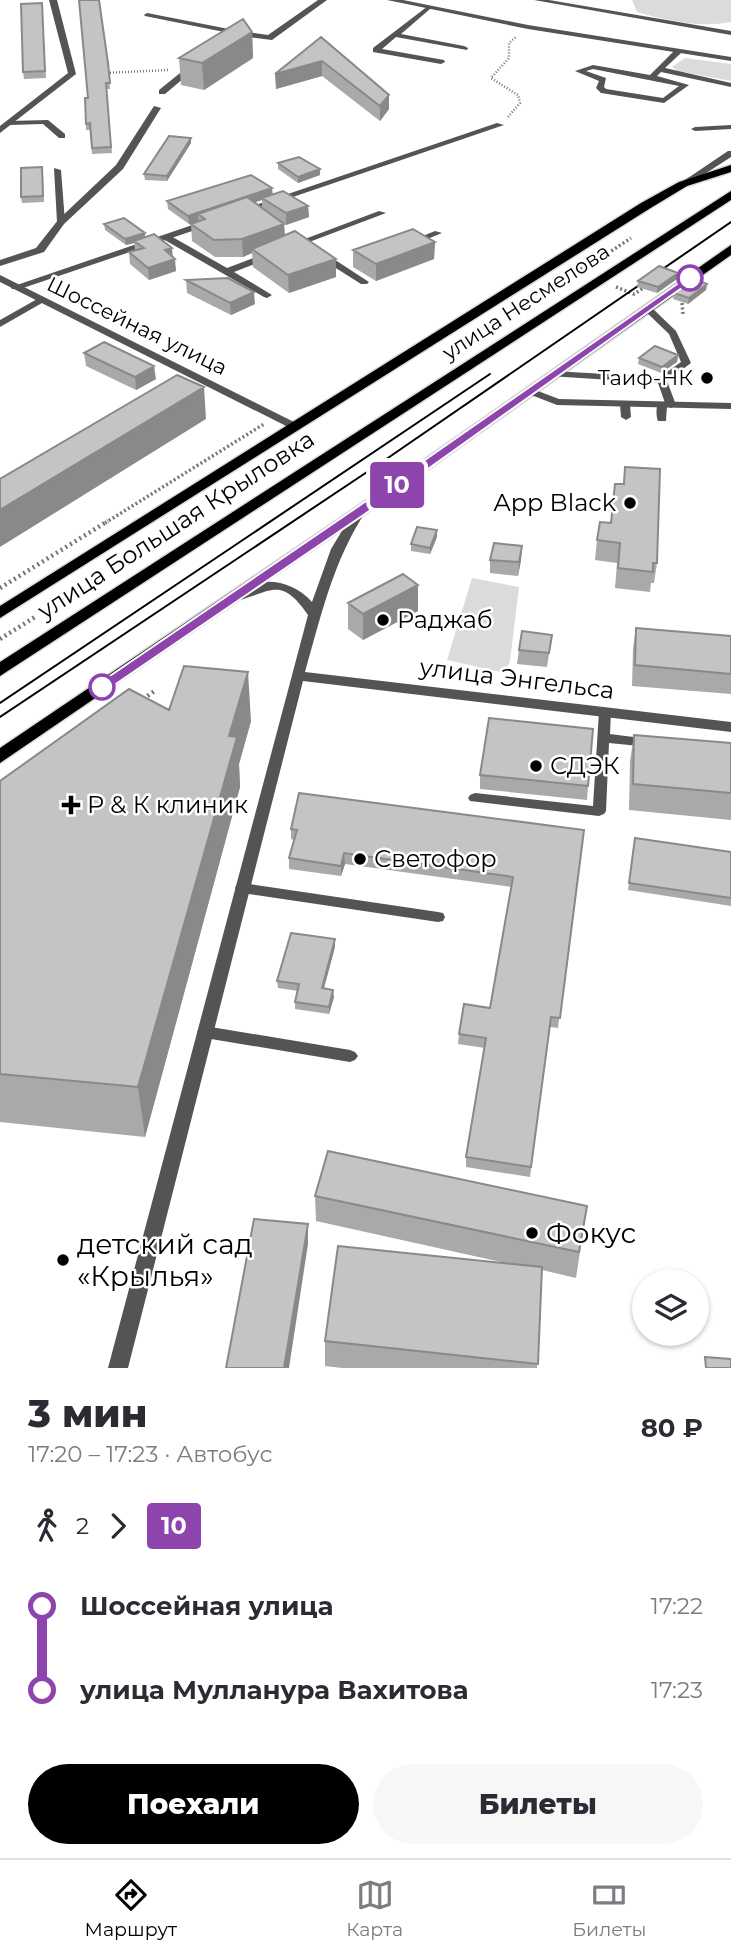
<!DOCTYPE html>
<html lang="ru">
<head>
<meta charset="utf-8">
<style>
	body { margin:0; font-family:Montserrat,sans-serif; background:#f7f7f7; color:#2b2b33; height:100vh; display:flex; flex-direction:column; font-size:26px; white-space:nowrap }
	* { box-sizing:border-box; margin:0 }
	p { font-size:23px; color:#7c7c81 }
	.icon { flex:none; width:38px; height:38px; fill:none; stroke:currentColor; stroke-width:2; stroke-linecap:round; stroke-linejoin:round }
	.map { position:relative; height:1368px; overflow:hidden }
	.drawer { display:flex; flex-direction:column; background:#fff; flex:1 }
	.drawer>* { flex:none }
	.badge { padding:0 14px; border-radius:5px; font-size:24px; line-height:46px }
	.fabs { position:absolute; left:632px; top:1269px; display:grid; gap:14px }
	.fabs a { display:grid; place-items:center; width:77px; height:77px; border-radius:50%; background:#fff; box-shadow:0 2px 5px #0004; font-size:35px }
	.map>.badge { position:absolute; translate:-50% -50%; box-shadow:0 0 0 4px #fff }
	.legs { display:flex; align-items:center; gap:10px; height:77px; padding:0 28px; font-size:23px }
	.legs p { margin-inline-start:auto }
	.summary { display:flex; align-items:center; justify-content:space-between; height:119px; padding:0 28px }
	h1 { font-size:38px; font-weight:800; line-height:52px }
	.primary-button { display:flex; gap:14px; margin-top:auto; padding:14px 28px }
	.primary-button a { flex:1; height:80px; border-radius:42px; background:#000; color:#fff; font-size:28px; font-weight:800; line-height:80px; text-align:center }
	.primary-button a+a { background:#f7f7f7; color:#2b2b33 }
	ul { padding:0 28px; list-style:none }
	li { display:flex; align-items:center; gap:24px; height:84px; font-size:26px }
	li i { display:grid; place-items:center; width:10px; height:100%; margin:0 9px; background:currentColor }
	li i::after { content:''; width:18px; height:18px; margin:-9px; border:5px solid; border-radius:50%; background:#fff }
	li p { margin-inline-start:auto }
	li:first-child i { background:linear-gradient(#0000 50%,currentColor 0) }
	li:last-child i { background:linear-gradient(currentColor 50%,#0000 0) }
	.dock { display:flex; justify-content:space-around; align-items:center; height:98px; border-top:2px solid #e1e1e2; background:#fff; font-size:19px; color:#7c7c81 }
	.dock a { display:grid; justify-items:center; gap:4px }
	.dock .selected { color:#000 }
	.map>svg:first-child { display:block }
	.green { fill:#dbdbdb }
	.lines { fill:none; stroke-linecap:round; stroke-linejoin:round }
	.primary-casing { stroke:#dbdbdb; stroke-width:3 }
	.path-far2 { stroke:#767676; stroke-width:2.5; stroke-dasharray:1 2; stroke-linecap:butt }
	.path-far1 { stroke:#767676; stroke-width:3.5; stroke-dasharray:2 2.5; stroke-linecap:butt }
	.path { stroke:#767676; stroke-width:4.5; stroke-dasharray:2 3.5; stroke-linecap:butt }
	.service { fill:#545454; fill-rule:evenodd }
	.minor { fill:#545454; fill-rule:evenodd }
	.tertiary { fill:#545454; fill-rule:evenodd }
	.primary { fill:#000; fill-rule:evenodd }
	.tram { stroke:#000; stroke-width:2 }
	.wall { fill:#a9a9a9; fill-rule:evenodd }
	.shaded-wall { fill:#898989 }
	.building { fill:#c4c4c4; stroke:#898989; stroke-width:2 }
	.line-1 { fill:#8e44ad; stroke:#fff; stroke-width:2 }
	.stop-1-dot { fill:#fff; stroke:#8e44ad; stroke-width:3.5 }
	.poi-dot { fill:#000; stroke:#fff; stroke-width:2.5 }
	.labels { text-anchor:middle; stroke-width:5; stroke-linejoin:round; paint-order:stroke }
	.far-street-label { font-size:21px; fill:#000; stroke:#fff }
	.far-poi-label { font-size:21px; fill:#000; stroke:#fff; text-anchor:end }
	.poi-label { font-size:24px; fill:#000; stroke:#fff; text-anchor:start }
	.street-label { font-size:24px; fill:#000; stroke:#fff }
	.near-poi-label { font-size:28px; fill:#000; stroke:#fff; text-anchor:start }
</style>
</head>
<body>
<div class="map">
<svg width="731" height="1368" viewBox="0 0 731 1368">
	<rect width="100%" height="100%" fill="#fff"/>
	<path class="green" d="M 632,0 L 731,0 L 731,22 C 700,28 668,21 637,12 Z
		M 685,58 L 731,64 L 731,81 L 678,71 L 672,67 Z
		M 472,578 L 519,587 L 510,661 L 505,673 L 447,660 Z"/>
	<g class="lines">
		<defs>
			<path id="primary" d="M 731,165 L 731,172 L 687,186 L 649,209 L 0,618 L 0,606 L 641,203 L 679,182 Z
				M 731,191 L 731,200 L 0,676 L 0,662 Z
				M 731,245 L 731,255 L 365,514 L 0,763 L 0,748 L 355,508 Z"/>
		</defs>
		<use href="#primary" class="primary-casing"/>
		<path class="path-far2" d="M 104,73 L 169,70
			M 508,117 L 520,103 L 518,95 L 491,78 L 509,58 L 509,43 L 516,37"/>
		<path class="path-far1" d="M 572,272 L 587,267 L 631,238
			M 616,287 L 634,294 L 645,287
			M 682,303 L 683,314
			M 105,523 L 264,424"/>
		<path class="path" d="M 0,588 L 108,521
			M 0,639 L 35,617
			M 143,699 L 156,690"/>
		<path class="service" d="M 534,0 L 549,0 L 731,31 L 731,35 Z
			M 428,6 L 431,8 L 430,9 L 401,34 L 464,46 L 468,48 L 467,50 L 396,37 L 382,49 L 444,60 L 445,62 L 441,64 L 373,52 L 373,48 Z
			M 147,13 L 239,31 L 243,33 L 239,35 L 145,16 L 144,15 Z
			M 675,50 L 682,52 L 665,68 L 731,83 L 731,87 L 661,72 L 657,76 L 689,85 L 664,103 L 601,93 L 596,88 L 599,81 L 575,71 L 593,65 L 650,75 ZM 593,69 L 679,86 L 663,98 L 606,89 L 604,87 L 606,78 L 586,71 Z
			M 48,120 L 65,134 L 65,138 L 59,138 L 43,124 L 9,125 L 5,123 L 9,121 Z
			M 731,125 L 731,129 L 695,131 L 691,129 L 695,127 Z
			M 728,151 L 731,151 L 731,157 L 686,186 L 679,184 Z
			M 54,168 L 61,170 L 65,222 L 61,225 L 57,222 Z
			M 379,211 L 386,213 L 296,247 L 289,245 Z
			M 435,231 L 442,233 L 415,244 L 408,242 Z
			M 163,235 L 169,235 L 227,268 L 264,254 L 270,254 L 270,258 L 234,272 L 272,295 L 267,298 L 264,297 L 163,239 Z
			M 323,253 L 326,254 L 369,282 L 367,284 L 361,284 L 320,258 L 320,254 Z
			M 39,298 L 44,301 L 42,303 L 0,327 L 0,320 Z
			M 647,305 L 650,306 L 676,331 L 691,363 L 667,381 L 676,405 L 671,408 L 667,406 L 666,421 L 658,421 C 656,417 656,407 658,403 L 665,403 L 658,383 L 549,376 L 547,374 L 552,371 L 660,377 L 681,362 L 669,334 L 642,308 Z
			M 625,401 L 630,404 L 631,417 L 626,420 L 621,417 L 620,404 Z
			M 605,708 L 611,712 L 610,734 L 649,739 L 655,743 L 649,747 L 609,743 L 606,811 L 604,814 L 599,816 L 470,801 L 468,798 L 470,795 L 475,793 L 593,806 L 599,712 Z
			M 242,883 L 438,912 L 443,913 L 445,917 L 443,921 L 438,922 L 242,893 L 237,892 L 235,888 L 237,884 Z
			M 205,1026 L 350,1050 L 355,1052 L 358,1056 L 355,1060 L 350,1062 L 205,1038 L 200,1036 L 197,1032 L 200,1028 Z"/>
		<path class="minor" d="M 49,0 L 57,0 L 76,74 L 0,133 L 0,126 L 68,73 Z
			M 318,0 L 327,0 L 272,40 L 247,37 L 237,42 L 233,40 L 246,32 L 268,35 Z
			M 387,0 L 403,0 L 528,25 L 731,57 L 731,61 L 528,29 Z
			M 190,65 L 197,67 L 165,94 L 159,94 L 159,90 Z
			M 154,106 L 161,108 L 123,169 L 64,224 L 44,252 L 0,266 L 0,260 L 36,248 L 58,220 L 116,165 Z
			M 497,123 L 504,125 L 246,213 L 238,211 Z
			M 207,220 L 210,221 L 210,225 L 20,289 L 12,289 L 11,287 Z
			M 530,388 L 559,399 L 731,403 L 731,409 L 557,405 L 526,393 L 526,389 Z
			M 360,507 L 366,511 C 333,561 321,616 305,672 L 731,722 L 731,732 L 303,681 L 128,1368 L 108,1368 L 308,615 C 282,578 274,590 240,600 L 233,596 C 257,574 291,579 312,602 L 331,549 L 354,511 Z"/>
		<path class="tertiary" d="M 0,275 L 300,425 L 302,427 L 296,430 L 292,429 L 0,282 Z"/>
		<use href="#primary" class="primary"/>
		<path class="tram" d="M 0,703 L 490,374
			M 0,717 L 382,462 L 731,222"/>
	</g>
	<path class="wall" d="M 42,3 L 46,78 L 24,79 L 23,72 Z
		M 252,32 L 253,58 L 204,90 L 181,85 L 179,58 Z
		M 321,37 L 389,95 L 389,109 L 380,121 L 322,76 L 276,89 Z
		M 108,63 L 110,89 L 106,89 L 112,153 L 92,154 L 90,130 L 86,130 L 86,124 L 88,98 Z
		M 191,143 L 167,181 L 145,180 L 144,174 Z
		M 278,163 L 320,169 L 320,175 L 298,183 L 278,169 Z
		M 43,173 L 44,202 L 22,203 L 21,197 Z
		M 273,194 L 308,206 L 309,217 L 286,225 L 284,224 L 285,235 L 336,277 L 289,293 L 253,267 L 252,253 L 243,257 L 215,257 L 192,241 L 191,224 L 198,221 L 189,224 L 168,209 L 167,201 ZM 262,200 L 262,208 L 254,202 Z
		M 104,224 L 145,237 L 173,257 L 176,271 L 149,280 L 130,264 L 129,252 L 135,250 L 134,243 L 126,245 L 105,230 Z
		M 435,242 L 434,259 L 376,281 L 353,267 L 353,250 Z
		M 677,279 L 657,293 L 637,287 L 638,281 Z
		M 186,280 L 255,304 L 231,315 L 187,293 Z
		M 707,284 L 706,290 L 688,304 L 673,299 L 674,293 Z
		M 84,353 L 156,379 L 136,390 L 86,366 Z
		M 678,355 L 677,362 L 661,373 L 638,364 L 639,358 Z
		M 625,467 L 657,563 L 654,583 L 651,583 L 650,592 L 615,588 L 617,563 L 595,560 L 597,540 L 611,523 L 623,484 Z
		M 437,537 L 430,554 L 411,551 L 411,544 Z
		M 522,546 L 521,560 L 518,576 L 490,573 L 490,560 Z
		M 418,585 L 418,611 L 363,640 L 348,629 L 348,603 Z
		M 636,628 L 731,636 L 731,694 L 632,686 L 633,648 Z
		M 552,635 L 547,667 L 517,664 L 519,650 Z
		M 169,710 L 251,721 L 239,764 L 240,787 L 145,1137 L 0,1122 L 0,781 Z
		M 634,735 L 731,743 L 731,820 L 629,810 L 630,761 Z
		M 480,775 L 588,786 L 587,800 L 480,789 Z
		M 291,829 L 584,830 L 558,1028 L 550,1027 L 530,1177 L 466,1167 L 466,1157 L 485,1048 L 458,1044 L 459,1034 L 490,1008 L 511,887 L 345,864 L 341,876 L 289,869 L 289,858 L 294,840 L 291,839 Z
		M 635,838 L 731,852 L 731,906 L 628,890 Z
		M 335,939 L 335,947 L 324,988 L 334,997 L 329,1014 L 295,1009 L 295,1002 L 298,991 L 278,988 L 277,981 Z
		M 315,1196 L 587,1206 L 576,1278 L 542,1270 L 537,1368 L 342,1368 L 325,1366 L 325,1341 L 510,1264 L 316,1221 Z"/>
	<path class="shaded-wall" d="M 252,32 L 253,58 L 204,90 L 202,63 Z
		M 322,61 L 322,76 L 276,89 L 275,74 Z
		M 389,95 L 389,109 L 380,121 L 380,106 Z
		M 191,138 L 191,143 L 167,181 L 167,176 Z
		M 320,169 L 320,175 L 298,183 L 298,177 Z
		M 272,188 L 273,196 L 262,198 L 262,200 L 205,219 L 198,214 L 198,221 L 189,224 L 188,216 Z
		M 308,206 L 309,217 L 286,225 L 286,213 Z
		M 284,224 L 285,241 L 252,249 L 252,253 L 243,257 L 242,239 Z
		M 145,233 L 145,239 L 134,241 L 134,243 L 126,245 L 125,239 Z
		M 435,242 L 434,259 L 376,281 L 376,264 Z
		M 172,248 L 173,259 L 175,259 L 176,271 L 149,280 L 148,268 L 165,250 Z
		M 336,259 L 336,277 L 289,293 L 288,275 Z
		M 678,273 L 677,279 L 657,293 L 658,287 Z
		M 707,284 L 706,290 L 688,304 L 689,298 Z
		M 254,292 L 255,304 L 231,315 L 230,303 Z
		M 678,355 L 677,362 L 661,373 L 662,367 Z
		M 154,366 L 156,379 L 136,390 L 135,377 Z
		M 204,387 L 206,419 L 0,547 L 0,510 Z
		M 437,530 L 437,537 L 430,554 L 430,548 Z
		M 522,546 L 521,560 L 518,576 L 519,562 Z
		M 418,585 L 418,611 L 363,640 L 363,614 Z
		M 248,672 L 251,721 L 239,764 L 240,787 L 145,1137 L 138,1087 L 229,736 Z
		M 344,853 L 345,864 L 341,876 L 341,866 Z
		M 335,939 L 335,947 L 322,995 L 322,988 Z
		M 333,990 L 334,997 L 329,1014 L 329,1007 Z
		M 308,1224 L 308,1244 L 289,1368 L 284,1368 Z"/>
	<path class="building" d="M 79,0 L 99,0 L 108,63 L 110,83 L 106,83 L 111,147 L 92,148 L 90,123 L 86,124 L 85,98 L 88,98 Z
		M 42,3 L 45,71 L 23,72 L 21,4 Z
		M 243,19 L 252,32 L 202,63 L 179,58 Z
		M 321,37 L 389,95 L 380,106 L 322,61 L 275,74 Z
		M 169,136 L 191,138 L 167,176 L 144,174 Z
		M 299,157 L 320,169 L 298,177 L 278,163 Z
		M 42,167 L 43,196 L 21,197 L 21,168 Z
		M 251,175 L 272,188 L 188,216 L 167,201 Z
		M 283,191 L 308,206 L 286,213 L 262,198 Z
		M 247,197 L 284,224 L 242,239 L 214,240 L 191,224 L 205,219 L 198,214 Z
		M 124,218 L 145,233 L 125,239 L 104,224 Z
		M 413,229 L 435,242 L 376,264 L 353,250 Z
		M 295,231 L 336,259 L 288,275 L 252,249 Z
		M 154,234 L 172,248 L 165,250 L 175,259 L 148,268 L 129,252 L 144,248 L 134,241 Z
		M 659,266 L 678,273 L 658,287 L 638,281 Z
		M 228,278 L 254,292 L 230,303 L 186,280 Z
		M 694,279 L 707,284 L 689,298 L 674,293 Z
		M 104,342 L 154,366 L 135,377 L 84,353 Z
		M 655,346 L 678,355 L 662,367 L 639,358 Z
		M 177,375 L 204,387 L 0,510 L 0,479 Z
		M 625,467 L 660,469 L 657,563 L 653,563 L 653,572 L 618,568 L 620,543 L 597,540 L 600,522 L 611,523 L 615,484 L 624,484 Z
		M 417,527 L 437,530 L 430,548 L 411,544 Z
		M 494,543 L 522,546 L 519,562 L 490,560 Z
		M 403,574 L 418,585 L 363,614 L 348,603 Z
		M 636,628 L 731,636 L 731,674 L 635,665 Z
		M 522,631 L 552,635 L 549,653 L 519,650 Z
		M 184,666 L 248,672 L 229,736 L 237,737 L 138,1087 L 0,1074 L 0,781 L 129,689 L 169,710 Z
		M 489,718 L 593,729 L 588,786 L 480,775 Z
		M 634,735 L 731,743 L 731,793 L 633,784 Z
		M 299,793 L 584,830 L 560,1018 L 551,1017 L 531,1167 L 466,1157 L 486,1038 L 459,1034 L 464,1004 L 490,1008 L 513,877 L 344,853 L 341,866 L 289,858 L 297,830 L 291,829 Z
		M 635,838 L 731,852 L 731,898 L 629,883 Z
		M 291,933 L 335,939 L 322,988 L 333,990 L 329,1007 L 295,1002 L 299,984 L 277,981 Z
		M 328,1151 L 587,1206 L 579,1252 L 315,1196 Z
		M 254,1219 L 308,1224 L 284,1368 L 226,1368 Z
		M 338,1246 L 542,1267 L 538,1364 L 325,1341 Z
		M 705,1357 L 731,1359 L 731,1368 L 706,1368 Z"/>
	<path class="line-1" d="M 690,275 L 693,280 L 365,514 L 107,690 L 98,690 L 98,684 L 356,508 Z"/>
	<g class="stop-1-dot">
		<circle cx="690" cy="278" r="12"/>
		<circle cx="102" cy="687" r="12"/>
	</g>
	<g class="poi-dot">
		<circle cx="707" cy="378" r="7"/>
		<circle cx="630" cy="503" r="7"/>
		<circle cx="383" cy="620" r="7"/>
		<circle cx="536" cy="766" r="7"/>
		<path d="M67.5 794.5h7v7h7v7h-7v7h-7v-7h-7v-7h7z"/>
		<circle cx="360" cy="859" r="7"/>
		<circle cx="532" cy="1233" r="7"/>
		<circle cx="63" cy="1260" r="7"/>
	</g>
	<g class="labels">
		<g class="far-street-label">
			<text transform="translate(526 302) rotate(-33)" y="7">улица Несмелова</text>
			<text transform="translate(137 326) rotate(26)" y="7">Шоссейная улица</text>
		</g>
		<g class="far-poi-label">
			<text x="693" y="385">Таиф-НК</text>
		</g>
		<g class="poi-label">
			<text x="616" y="511" text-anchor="end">App Black</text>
			<text x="397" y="628">Раджаб</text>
			<text x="550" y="774">СДЭК</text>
			<text x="87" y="813">Р &amp; К клиник</text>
			<text x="374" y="867">Светофор</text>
		</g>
		<g class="street-label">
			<text transform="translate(176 525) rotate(-33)" y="8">улица Большая Крыловка</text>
			<text transform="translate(517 679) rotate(7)" y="8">улица Энгельса</text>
		</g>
		<g class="near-poi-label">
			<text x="546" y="1243">Фокус</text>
			<text x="77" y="1254">детский сад<tspan x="77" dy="32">«Крылья»</tspan></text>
		</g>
	</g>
</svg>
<div class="fabs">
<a><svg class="icon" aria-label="layers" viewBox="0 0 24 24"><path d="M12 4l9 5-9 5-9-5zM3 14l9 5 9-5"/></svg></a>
</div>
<b class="badge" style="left:397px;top:485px;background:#8e44ad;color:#fff">10</b>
</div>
<section class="drawer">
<div class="summary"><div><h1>3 мин</h1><p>17:20 – 17:23 · Автобус</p></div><b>80 ₽</b></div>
<div class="legs"><svg class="icon" aria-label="walk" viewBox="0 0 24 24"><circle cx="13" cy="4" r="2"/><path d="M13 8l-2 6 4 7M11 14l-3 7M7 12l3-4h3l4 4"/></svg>2<svg class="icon" aria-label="forward" viewBox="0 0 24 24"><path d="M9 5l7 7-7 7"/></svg><b class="badge" style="background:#8e44ad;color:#fff">10</b></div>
<ul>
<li><i style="color:#8e44ad"></i><b>Шоссейная улица</b><p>17:22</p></li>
<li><i style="color:#8e44ad"></i><b>улица Мулланура Вахитова</b><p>17:23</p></li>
</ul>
<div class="primary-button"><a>Поехали</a><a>Билеты</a></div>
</section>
<nav class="dock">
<a class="selected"><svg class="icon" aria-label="directions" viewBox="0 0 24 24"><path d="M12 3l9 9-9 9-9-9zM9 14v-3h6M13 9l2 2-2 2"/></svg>Маршрут</a>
<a><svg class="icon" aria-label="map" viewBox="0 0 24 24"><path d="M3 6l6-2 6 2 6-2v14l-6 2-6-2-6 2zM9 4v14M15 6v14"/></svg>Карта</a>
<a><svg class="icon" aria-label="tickets" viewBox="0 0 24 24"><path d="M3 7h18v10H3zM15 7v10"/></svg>Билеты</a>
</nav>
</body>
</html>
